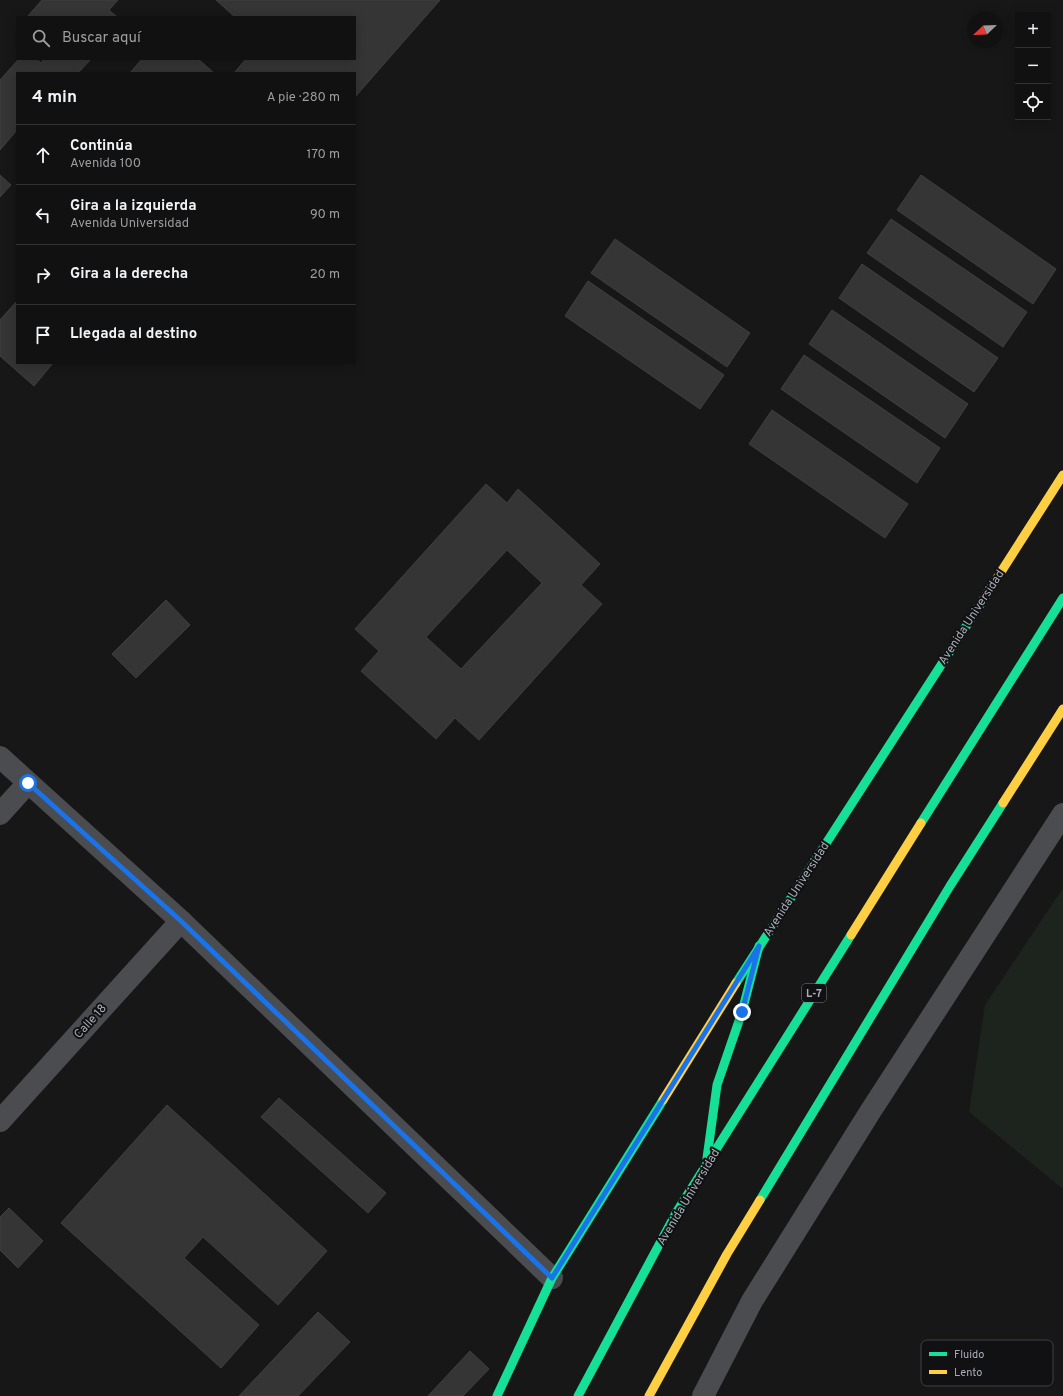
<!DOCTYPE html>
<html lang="es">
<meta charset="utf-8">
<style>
body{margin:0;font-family:Overpass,sans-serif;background:#1e1f1f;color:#f1f3f6}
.controls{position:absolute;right:12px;top:12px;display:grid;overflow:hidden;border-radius:0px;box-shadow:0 2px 10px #0003}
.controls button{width:36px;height:36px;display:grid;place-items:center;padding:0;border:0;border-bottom:1px solid #303131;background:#111;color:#f1f3f6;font:20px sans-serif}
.compass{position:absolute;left:967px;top:12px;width:36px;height:36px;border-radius:50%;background:#111;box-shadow:0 2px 10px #0003;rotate:247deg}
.stop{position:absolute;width:12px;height:12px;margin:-9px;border:3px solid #1a73e8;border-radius:50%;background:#fff}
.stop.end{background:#1a73e8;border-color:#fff;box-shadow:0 1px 4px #0008}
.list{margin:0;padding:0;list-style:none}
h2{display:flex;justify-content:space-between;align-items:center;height:52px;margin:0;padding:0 16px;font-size:17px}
h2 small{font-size:13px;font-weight:400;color:#9c9d9f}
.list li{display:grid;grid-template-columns:26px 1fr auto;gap:12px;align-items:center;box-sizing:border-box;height:60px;padding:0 16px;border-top:1px solid #303131}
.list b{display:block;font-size:15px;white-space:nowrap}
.list p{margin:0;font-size:13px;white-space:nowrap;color:#9c9d9f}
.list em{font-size:13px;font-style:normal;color:#9c9d9f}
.icon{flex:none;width:22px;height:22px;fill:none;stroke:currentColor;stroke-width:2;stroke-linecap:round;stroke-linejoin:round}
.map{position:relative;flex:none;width:1063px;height:1396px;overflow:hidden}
.search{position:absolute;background:#111;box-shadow:0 2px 10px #0003;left:16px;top:16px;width:340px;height:44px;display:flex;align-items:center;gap:10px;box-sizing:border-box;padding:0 14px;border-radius:0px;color:#9c9d9f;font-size:15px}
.panel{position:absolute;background:#111;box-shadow:0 2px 10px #0003;left:16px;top:72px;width:340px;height:292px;border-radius:0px}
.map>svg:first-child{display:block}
.green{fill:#1d241e}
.building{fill:#353536;stroke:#3f4043;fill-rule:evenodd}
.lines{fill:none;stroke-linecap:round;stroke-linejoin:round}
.street{stroke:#4b4c50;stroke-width:22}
.fast{stroke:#16e098;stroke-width:9}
.slow{stroke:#ffcf43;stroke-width:9}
.route{stroke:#1a73e8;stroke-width:5}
.labels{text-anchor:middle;stroke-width:4;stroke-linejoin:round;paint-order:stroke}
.shield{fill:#111113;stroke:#7b7e86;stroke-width:1}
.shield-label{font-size:11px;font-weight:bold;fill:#a8adb8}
.street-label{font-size:12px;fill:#a8adb8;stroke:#111113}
.key{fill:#111113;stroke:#3e4045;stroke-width:1}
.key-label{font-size:11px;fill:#a8adb8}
</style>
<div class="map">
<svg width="1063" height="1396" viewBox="0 0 1063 1396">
<rect width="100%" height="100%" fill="#171717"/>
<path class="green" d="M 1063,888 L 1063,1189 L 969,1112 L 985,1005 Z"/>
<g class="building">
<path d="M 42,0 L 118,0 L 109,10 L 117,17 L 27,17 Z"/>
<path d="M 216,0 L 440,0 L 355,97 L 355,73 L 234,73 L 246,59 L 355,59 L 355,17 L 235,17 Z"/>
<path d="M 19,59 L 36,59 L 41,63 L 44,59 L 91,59 L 78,73 L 17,73 L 17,130 L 0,150 L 0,80 Z"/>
<path d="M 142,59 L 198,59 L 214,73 L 130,73 Z"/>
<path d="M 0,175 L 11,185 L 0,197 Z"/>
<path d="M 921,175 L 1056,269 L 1033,304 L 897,210 Z"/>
<path d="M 891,219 L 1027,312 L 1003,347 L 867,253 Z"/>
<path d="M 615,239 L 750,333 L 727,367 L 591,273 Z"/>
<path d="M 862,264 L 998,358 L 974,392 L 839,298 Z"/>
<path d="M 588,281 L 724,375 L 700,409 L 565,316 Z"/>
<path d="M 17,301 L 17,363 L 53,363 L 34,386 L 0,356 L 0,320 Z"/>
<path d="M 832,310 L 968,404 L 945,438 L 809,344 Z"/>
<path d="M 804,355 L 940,448 L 917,483 L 781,389 Z"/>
<path d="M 772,410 L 908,504 L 885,538 L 749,444 Z"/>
<path d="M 486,484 L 507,503 L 518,489 L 600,564 L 581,585 L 602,604 L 479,740 L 455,718 L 436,739 L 361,671 L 379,651 L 355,629 ZM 507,550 L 542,583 L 461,669 L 426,637 Z"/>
<path d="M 166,600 L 190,625 L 136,678 L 112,654 Z"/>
<path d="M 279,1098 L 386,1193 L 368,1213 L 261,1117 Z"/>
<path d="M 167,1105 L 327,1251 L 278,1305 L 203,1237 L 184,1258 L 259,1325 L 221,1368 L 61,1223 Z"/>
<path d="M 9,1208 L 43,1241 L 18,1268 L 0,1250 L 0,1217 Z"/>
<path d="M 318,1312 L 350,1342 L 298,1396 L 239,1396 Z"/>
<path d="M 470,1351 L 489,1369 L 463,1396 L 428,1396 Z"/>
</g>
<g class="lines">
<g class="street">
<path d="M 0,757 L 181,921 L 552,1278"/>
<path d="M 0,814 L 28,783"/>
<path d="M 0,1121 L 181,921"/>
<path d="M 703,1396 L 752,1301 L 870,1112 L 1063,814"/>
</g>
<g class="fast">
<path d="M 921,823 L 1063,598"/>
<path d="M 736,983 L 983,600"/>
<path d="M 707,1158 L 717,1085 L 742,1012 L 759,946"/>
<path d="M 760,1200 L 950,886 L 1003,803"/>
<path d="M 497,1396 L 552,1278 L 663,1100"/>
<path d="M 578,1396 L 676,1213 L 851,935"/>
</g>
<g class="slow">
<path d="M 983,600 L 1063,475"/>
<path d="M 1003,803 L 1063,709"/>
<path d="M 851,935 L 921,823"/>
<path d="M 663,1100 L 736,983"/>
<path d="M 649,1396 L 727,1254 L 760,1200"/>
</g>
</g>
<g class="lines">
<path class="route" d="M 28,783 L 181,921 L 552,1278 L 759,946 L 742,1012"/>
</g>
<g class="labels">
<rect class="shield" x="802" y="984" width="24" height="18" rx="3"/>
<g class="shield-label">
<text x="814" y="997">L-7</text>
</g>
<g class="street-label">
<text transform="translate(971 617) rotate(-57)" y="4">Avenida Universidad</text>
<text transform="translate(796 889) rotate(-57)" y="4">Avenida Universidad</text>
<text transform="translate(90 1021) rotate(-48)" y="4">Calle 18</text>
<text transform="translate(688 1197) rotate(-59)" y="4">Avenida Universidad</text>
</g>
</g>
<rect x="921" y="1340" width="132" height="46" rx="6" class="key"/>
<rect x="929" y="1352" width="18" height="4" fill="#16e098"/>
<rect x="929" y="1370" width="18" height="4" fill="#ffcf43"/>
<g class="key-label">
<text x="954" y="1358">Fluido</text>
<text x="954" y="1376">Lento</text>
</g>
</svg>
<div class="controls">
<button>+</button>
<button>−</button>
<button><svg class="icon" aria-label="locate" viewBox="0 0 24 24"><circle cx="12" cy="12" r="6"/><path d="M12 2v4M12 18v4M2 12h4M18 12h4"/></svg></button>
</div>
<svg class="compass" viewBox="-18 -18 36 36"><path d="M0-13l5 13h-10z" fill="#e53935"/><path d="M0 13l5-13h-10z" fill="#9c9d9f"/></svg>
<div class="stop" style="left:28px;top:783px"></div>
<div class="stop end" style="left:742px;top:1012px"></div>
<div class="search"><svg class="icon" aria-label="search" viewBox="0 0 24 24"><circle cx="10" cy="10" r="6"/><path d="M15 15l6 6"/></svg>Buscar aquí</div>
<section class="panel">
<h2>4 min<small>A pie · 280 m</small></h2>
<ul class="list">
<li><svg class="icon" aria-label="ahead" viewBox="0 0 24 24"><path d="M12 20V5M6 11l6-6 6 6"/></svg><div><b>Continúa</b><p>Avenida 100</p></div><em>170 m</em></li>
<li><svg class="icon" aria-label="left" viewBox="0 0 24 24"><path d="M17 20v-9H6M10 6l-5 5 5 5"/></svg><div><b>Gira a la izquierda</b><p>Avenida Universidad</p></div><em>90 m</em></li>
<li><svg class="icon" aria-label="right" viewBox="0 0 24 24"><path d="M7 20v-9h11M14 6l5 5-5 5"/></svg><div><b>Gira a la derecha</b></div><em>20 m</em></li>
<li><svg class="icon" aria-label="arrive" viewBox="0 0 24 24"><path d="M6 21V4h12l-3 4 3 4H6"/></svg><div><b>Llegada al destino</b></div></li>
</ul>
</section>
</div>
